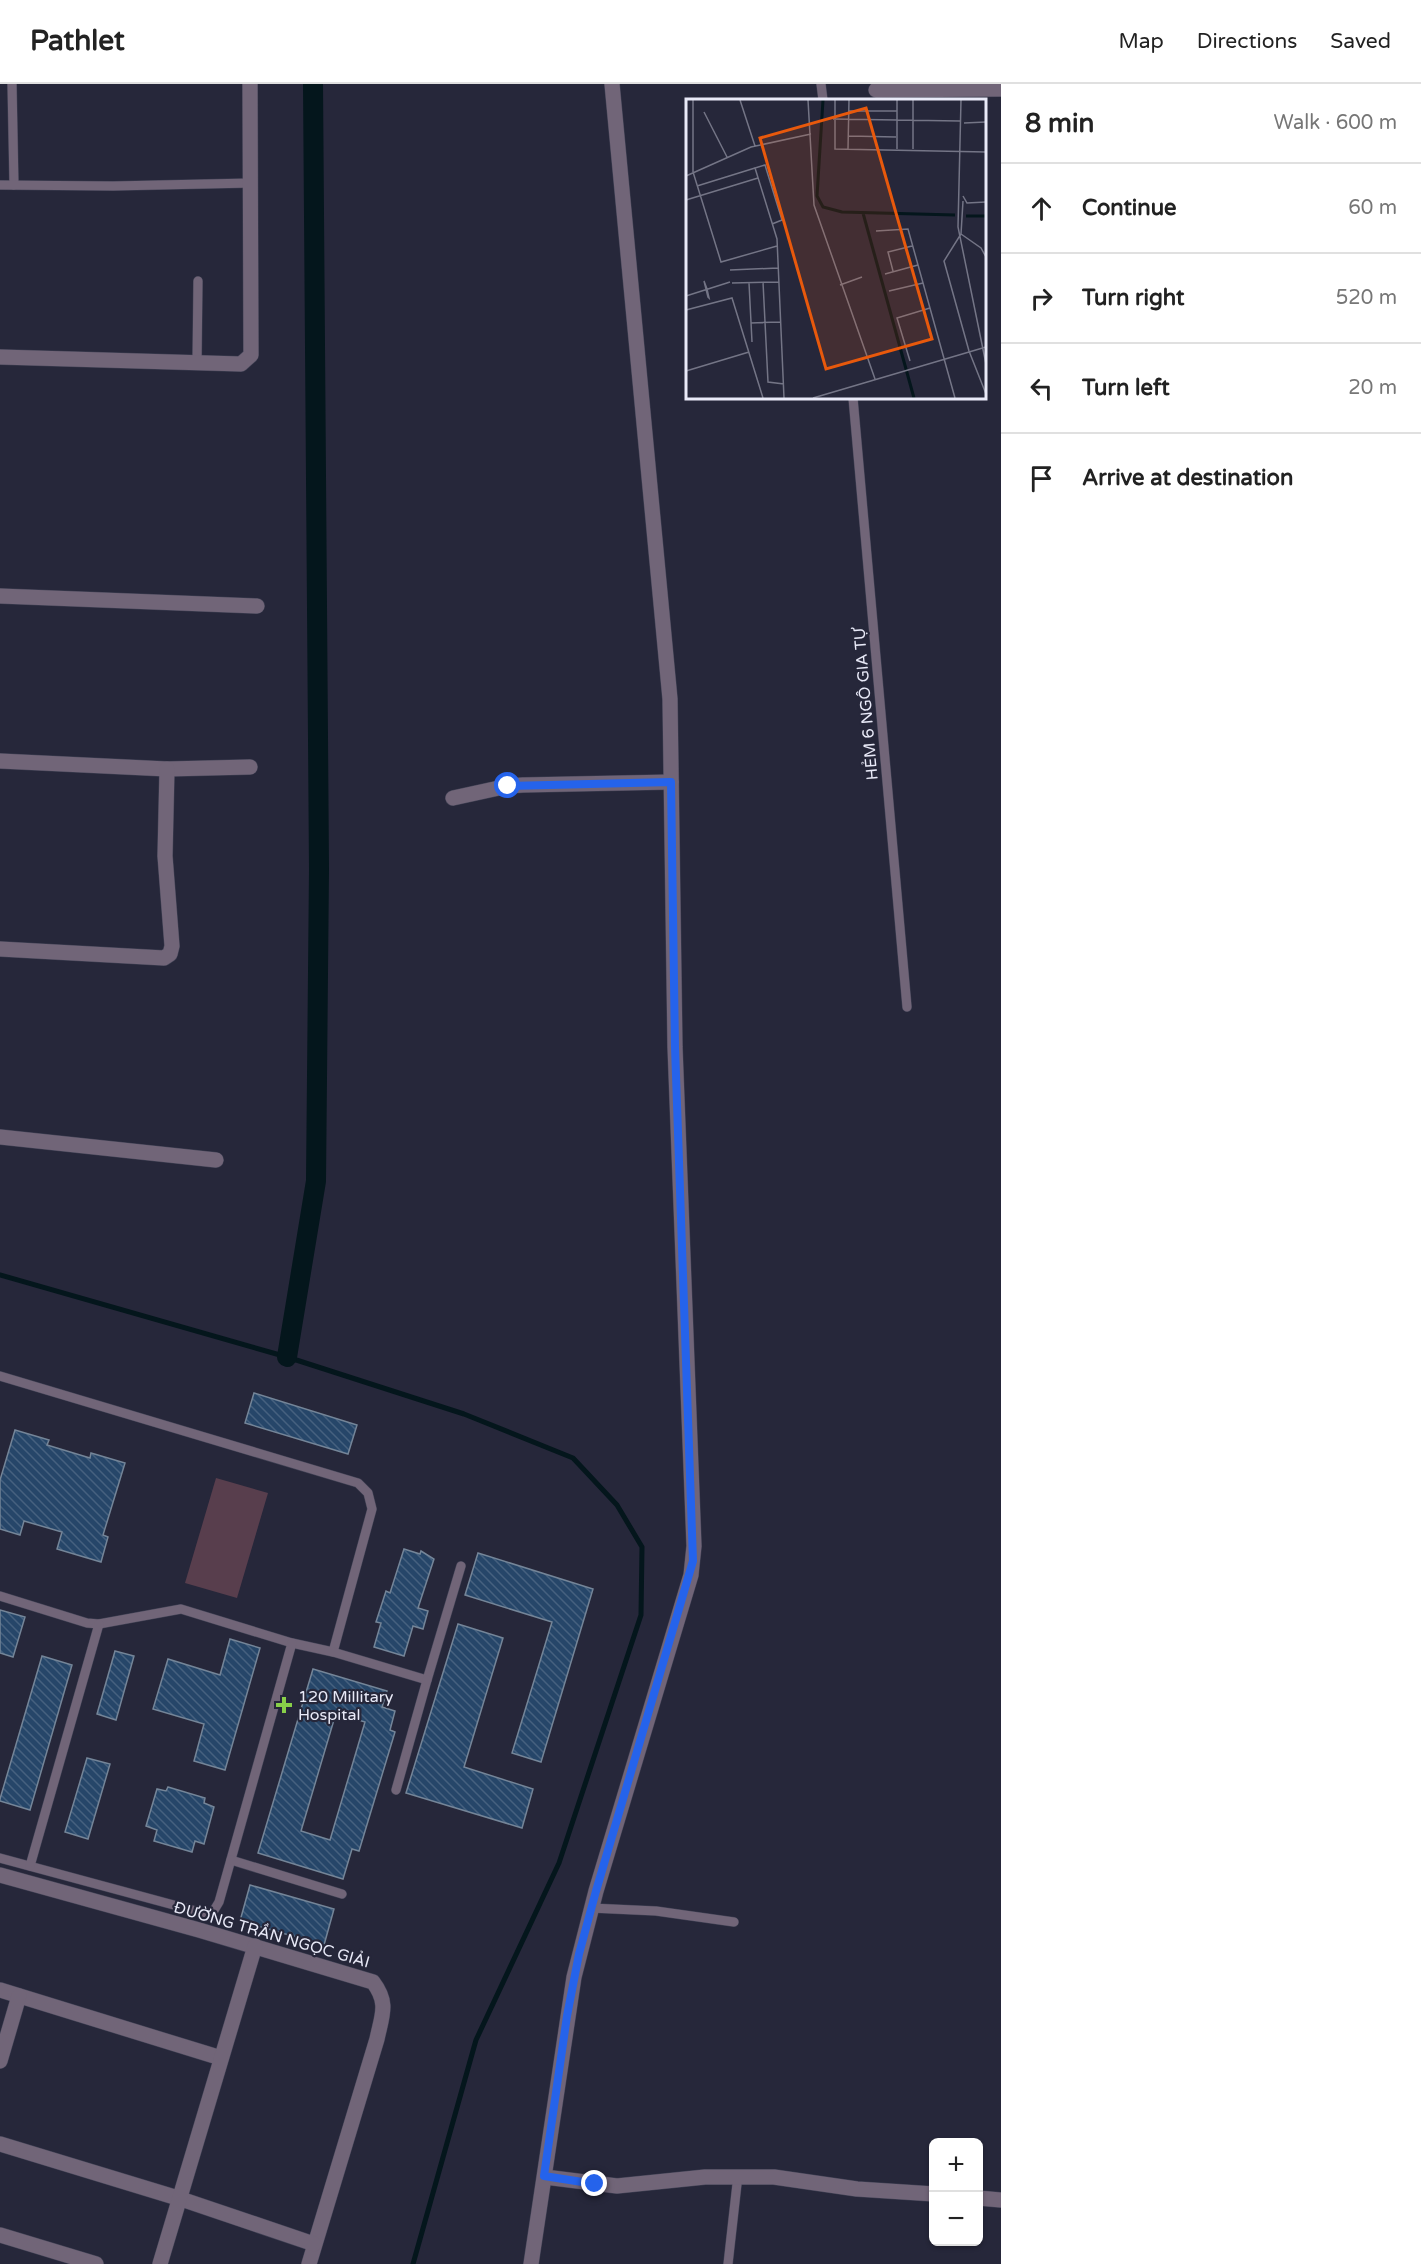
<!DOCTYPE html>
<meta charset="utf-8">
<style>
body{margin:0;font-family:"Varela Round",sans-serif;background:#f6f6f6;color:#222}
.controls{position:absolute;right:18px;bottom:18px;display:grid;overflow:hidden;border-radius:9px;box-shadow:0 2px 4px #0004}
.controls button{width:54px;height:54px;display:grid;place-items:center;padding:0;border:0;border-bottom:2px solid #e0e0e0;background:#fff;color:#222;font:30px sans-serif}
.stop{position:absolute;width:18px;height:18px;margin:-14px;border:4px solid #2563eb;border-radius:50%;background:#fff}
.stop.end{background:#2563eb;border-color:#fff;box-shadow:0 2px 6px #0008}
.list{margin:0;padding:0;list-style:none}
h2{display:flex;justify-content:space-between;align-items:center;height:78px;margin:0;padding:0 24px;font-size:26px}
h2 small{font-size:20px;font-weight:400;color:#767676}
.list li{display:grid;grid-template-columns:39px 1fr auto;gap:18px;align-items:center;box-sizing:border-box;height:90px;padding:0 24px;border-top:2px solid #e0e0e0}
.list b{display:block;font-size:22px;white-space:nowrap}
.list em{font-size:20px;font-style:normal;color:#767676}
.icon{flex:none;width:33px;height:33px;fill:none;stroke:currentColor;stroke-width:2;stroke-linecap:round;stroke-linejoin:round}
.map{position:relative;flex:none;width:1001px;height:2180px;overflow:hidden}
header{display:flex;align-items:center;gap:36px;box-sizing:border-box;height:84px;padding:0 30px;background:#fff;border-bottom:2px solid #e0e0e0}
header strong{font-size:28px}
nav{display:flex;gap:33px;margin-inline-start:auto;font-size:21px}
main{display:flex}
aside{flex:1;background:#fff}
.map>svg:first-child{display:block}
.park{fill:#583e4d}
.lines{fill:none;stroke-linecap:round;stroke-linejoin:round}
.stream{stroke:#04161c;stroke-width:5}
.canal{stroke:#04161c;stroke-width:20}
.building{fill:url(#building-back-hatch);stroke:#748598;stroke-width:1.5;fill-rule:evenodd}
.lane-casing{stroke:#414255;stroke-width:10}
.street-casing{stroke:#414255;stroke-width:16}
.lane{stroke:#716578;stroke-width:9}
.street{stroke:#716578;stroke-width:15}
.route{stroke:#2563eb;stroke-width:8}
.poi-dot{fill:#88cf49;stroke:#26273a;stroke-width:2}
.labels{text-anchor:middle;stroke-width:4.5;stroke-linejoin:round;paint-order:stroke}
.street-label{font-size:16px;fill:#e9eaf8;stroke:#26273a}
.poi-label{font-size:16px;fill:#e9eaf8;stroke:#26273a;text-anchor:start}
.inset-river{fill:none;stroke:#04161c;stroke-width:3}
.inset-road{fill:none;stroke:#747586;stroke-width:1.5}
.view{fill:#e8590c;fill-opacity:0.15;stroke:#e8590c;stroke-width:3}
.inset-edge{fill:none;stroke:#e9eaf8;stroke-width:3}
</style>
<header>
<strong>Pathlet</strong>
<nav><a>Map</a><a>Directions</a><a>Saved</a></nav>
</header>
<main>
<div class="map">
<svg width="1001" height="2180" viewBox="0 0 1001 2180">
<defs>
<pattern id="building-back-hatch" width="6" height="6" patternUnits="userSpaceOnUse" patternTransform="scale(1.5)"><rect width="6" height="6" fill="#264669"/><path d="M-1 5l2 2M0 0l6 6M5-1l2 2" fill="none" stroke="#46617f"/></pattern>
</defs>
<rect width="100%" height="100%" fill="#26273a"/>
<path class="park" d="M 216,1394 L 268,1409 L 237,1514 L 185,1499 Z"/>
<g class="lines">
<path class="stream" d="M 0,1191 L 287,1273 L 464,1330 L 573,1374 L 617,1421 L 642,1463 L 641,1531 L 559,1779 L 476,1956 L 413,2180"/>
<path class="canal" d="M 287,1273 L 316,1097 L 319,785 L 313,0"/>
</g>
<g class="building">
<path d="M 254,1309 L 357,1341 L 348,1370 L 245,1339 Z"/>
<path d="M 15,1346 L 49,1356 L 47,1361 L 90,1374 L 91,1369 L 125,1379 L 103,1451 L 108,1453 L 101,1478 L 57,1465 L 62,1448 L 24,1437 L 20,1451 L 0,1445 L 0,1396 Z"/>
<path d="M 404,1465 L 420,1470 L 421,1467 L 434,1475 L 418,1524 L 428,1527 L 423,1545 L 413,1542 L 404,1572 L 374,1563 L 381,1539 L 376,1538 L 386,1507 L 390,1509 Z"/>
<path d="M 478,1469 L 593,1505 L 541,1678 L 512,1669 L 552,1538 L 465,1511 Z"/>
<path d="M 0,1526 L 25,1533 L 13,1573 L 0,1569 Z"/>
<path d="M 458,1540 L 503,1554 L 464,1683 L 533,1705 L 522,1744 L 406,1709 Z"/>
<path d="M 230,1555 L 260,1564 L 225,1686 L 194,1677 L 204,1640 L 153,1625 L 168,1575 L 220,1591 Z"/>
<path d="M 115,1567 L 134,1572 L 116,1636 L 97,1630 Z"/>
<path d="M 42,1572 L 72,1581 L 30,1726 L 0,1717 L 0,1715 Z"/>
<path d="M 313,1585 L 387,1607 L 382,1623 L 395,1627 L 390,1646 L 395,1648 L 359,1767 L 352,1765 L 343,1795 L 258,1769 ZM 336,1629 L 365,1638 L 330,1756 L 301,1747 Z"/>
<path d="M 87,1674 L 110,1680 L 88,1755 L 65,1748 Z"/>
<path d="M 168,1703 L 205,1714 L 204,1719 L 214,1723 L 204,1760 L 195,1757 L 192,1768 L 154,1757 L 157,1746 L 146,1742 L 157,1705 L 166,1707 Z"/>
<path d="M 250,1801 L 334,1825 L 324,1861 L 240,1837 Z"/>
</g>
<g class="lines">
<defs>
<g id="lane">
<path d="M 12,0 L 14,101"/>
<path d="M 821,0 L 823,16"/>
<path d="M 0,101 L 113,102 L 251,99"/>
<path d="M 197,278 L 198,197"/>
<path d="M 853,314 L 907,923"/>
<path d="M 0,1292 L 358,1399 L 368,1409 L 372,1425 L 333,1568"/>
<path d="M 0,1512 L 87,1539 L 99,1540 L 181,1525 L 292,1559 L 333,1568 L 427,1596 L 461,1482"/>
<path d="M 396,1706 L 427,1596"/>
<path d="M 0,1774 L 207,1830 L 213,1828 L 219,1818 L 292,1559"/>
<path d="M 231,1776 L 342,1810"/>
<path d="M 30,1782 L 99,1540"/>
<path d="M 591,1824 L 656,1827 L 734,1838"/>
<path d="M 728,2180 L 738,2091"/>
</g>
<g id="street">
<path d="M 876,6 L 1001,5"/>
<path d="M 0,273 L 241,280 L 251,271 L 250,0"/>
<path d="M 0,512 L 257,522"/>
<path d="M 0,677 L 167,685 L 250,683"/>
<path d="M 453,714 L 508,702 L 523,701 L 671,698"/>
<path d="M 0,865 L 164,874 L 170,870 L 172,862 L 165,772 L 167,685"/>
<path d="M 0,1053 L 216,1076"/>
<path d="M 0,1791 L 199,1846 L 373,1898 C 389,1919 382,1931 377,1955 L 309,2180"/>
<path d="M 0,1906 L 221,1974"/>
<path d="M 0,1977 L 19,1912"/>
<path d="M 0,2060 L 181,2115 L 314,2160"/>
<path d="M 545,2093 L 617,2102 L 705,2093 L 774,2093 L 857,2105 L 934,2110"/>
<path d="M 978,2114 L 1001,2116"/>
<path d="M 0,2151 L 96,2180"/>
<path d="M 160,2180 L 255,1862"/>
<path d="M 531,2180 L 574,1893 L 596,1807 L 691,1491 L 694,1462 L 675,963 L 670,615 L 612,0"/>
</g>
</defs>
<use href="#lane" class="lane-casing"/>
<use href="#street" class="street-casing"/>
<use href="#lane" class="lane"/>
<use href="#street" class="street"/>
</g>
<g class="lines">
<path class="route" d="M 508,702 L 671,698 L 675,963 L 693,1477 L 596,1807 L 579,1870 L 567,1932 L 544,2092 L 595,2100"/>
</g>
<path class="poi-dot" d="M281 1612h6v6h6v6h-6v6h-6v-6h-6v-6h6z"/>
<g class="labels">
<g class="street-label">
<text transform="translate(865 620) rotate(-95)" y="6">HẺM 6 NGÔ GIA TỰ</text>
<text transform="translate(272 1850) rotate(16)" y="6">ĐƯỜNG TRẦN NGỌC GIẢI</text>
</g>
<g class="poi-label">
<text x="298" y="1618">120 Millitary<tspan x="298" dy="18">Hospital</tspan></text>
</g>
</g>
<g transform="translate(686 15)">
<rect width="300" height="300" fill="#26273a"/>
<path class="inset-river" d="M 137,1 L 131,97 L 137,108 L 156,113 L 269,116M 177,114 L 228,299M 280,117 L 300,117"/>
<path class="inset-road" d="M 7,1 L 7,73 L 35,163 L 91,147M 54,1 L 69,47M 122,1 L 128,106 L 189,280M 149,1 L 149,50 L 300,53M 275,1 L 272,128 L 300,265M 163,12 L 211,12M 18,13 L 41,58M 147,20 L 274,22M 278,24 L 300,23M 163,37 L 210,38M 162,50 L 163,1M 211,50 L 211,1M 227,50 L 227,1M 0,77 L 65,48 L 125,35M 11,87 L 69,69M 277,97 L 281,104 L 300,103M 0,101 L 72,79M 277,102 L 275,135 L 258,162 L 283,252M 86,125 L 96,121 L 79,66 L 69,69 L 91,140 L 98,299M 190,132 L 222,130 L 269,299M 275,135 L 295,149 L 300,158M 44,171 L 92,169M 207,172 L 202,153 L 226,147M 199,175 L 232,166M 18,182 L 21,190 L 23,199 L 22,198 ZM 77,183 L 82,283 L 98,285M 46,184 L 93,183M 63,184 L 66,243M 154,186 L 176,178M 203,192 L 237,184M 0,197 L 44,183M 0,211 L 46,199 L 77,299M 65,224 L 94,223M 283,252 L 300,295M 224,262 L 211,219 L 244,209M 0,272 L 63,253M 127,299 L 300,248"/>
<path class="view" d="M 180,9 L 246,240 L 140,270 L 74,39 Z"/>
<rect width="300" height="300" class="inset-edge"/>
</g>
</svg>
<div class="controls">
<button>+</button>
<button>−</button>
</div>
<div class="stop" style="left:508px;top:702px"></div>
<div class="stop end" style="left:595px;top:2100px"></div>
</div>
<aside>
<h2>8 min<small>Walk · 600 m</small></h2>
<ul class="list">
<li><svg class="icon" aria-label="ahead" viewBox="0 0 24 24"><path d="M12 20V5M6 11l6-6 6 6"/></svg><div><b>Continue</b></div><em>60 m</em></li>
<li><svg class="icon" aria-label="right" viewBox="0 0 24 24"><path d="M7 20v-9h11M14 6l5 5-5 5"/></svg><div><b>Turn right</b></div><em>520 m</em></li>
<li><svg class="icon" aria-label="left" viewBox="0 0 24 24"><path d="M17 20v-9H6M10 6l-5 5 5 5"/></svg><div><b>Turn left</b></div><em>20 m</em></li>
<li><svg class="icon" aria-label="arrive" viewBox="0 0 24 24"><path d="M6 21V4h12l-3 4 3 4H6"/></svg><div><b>Arrive at destination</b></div></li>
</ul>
</aside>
</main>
